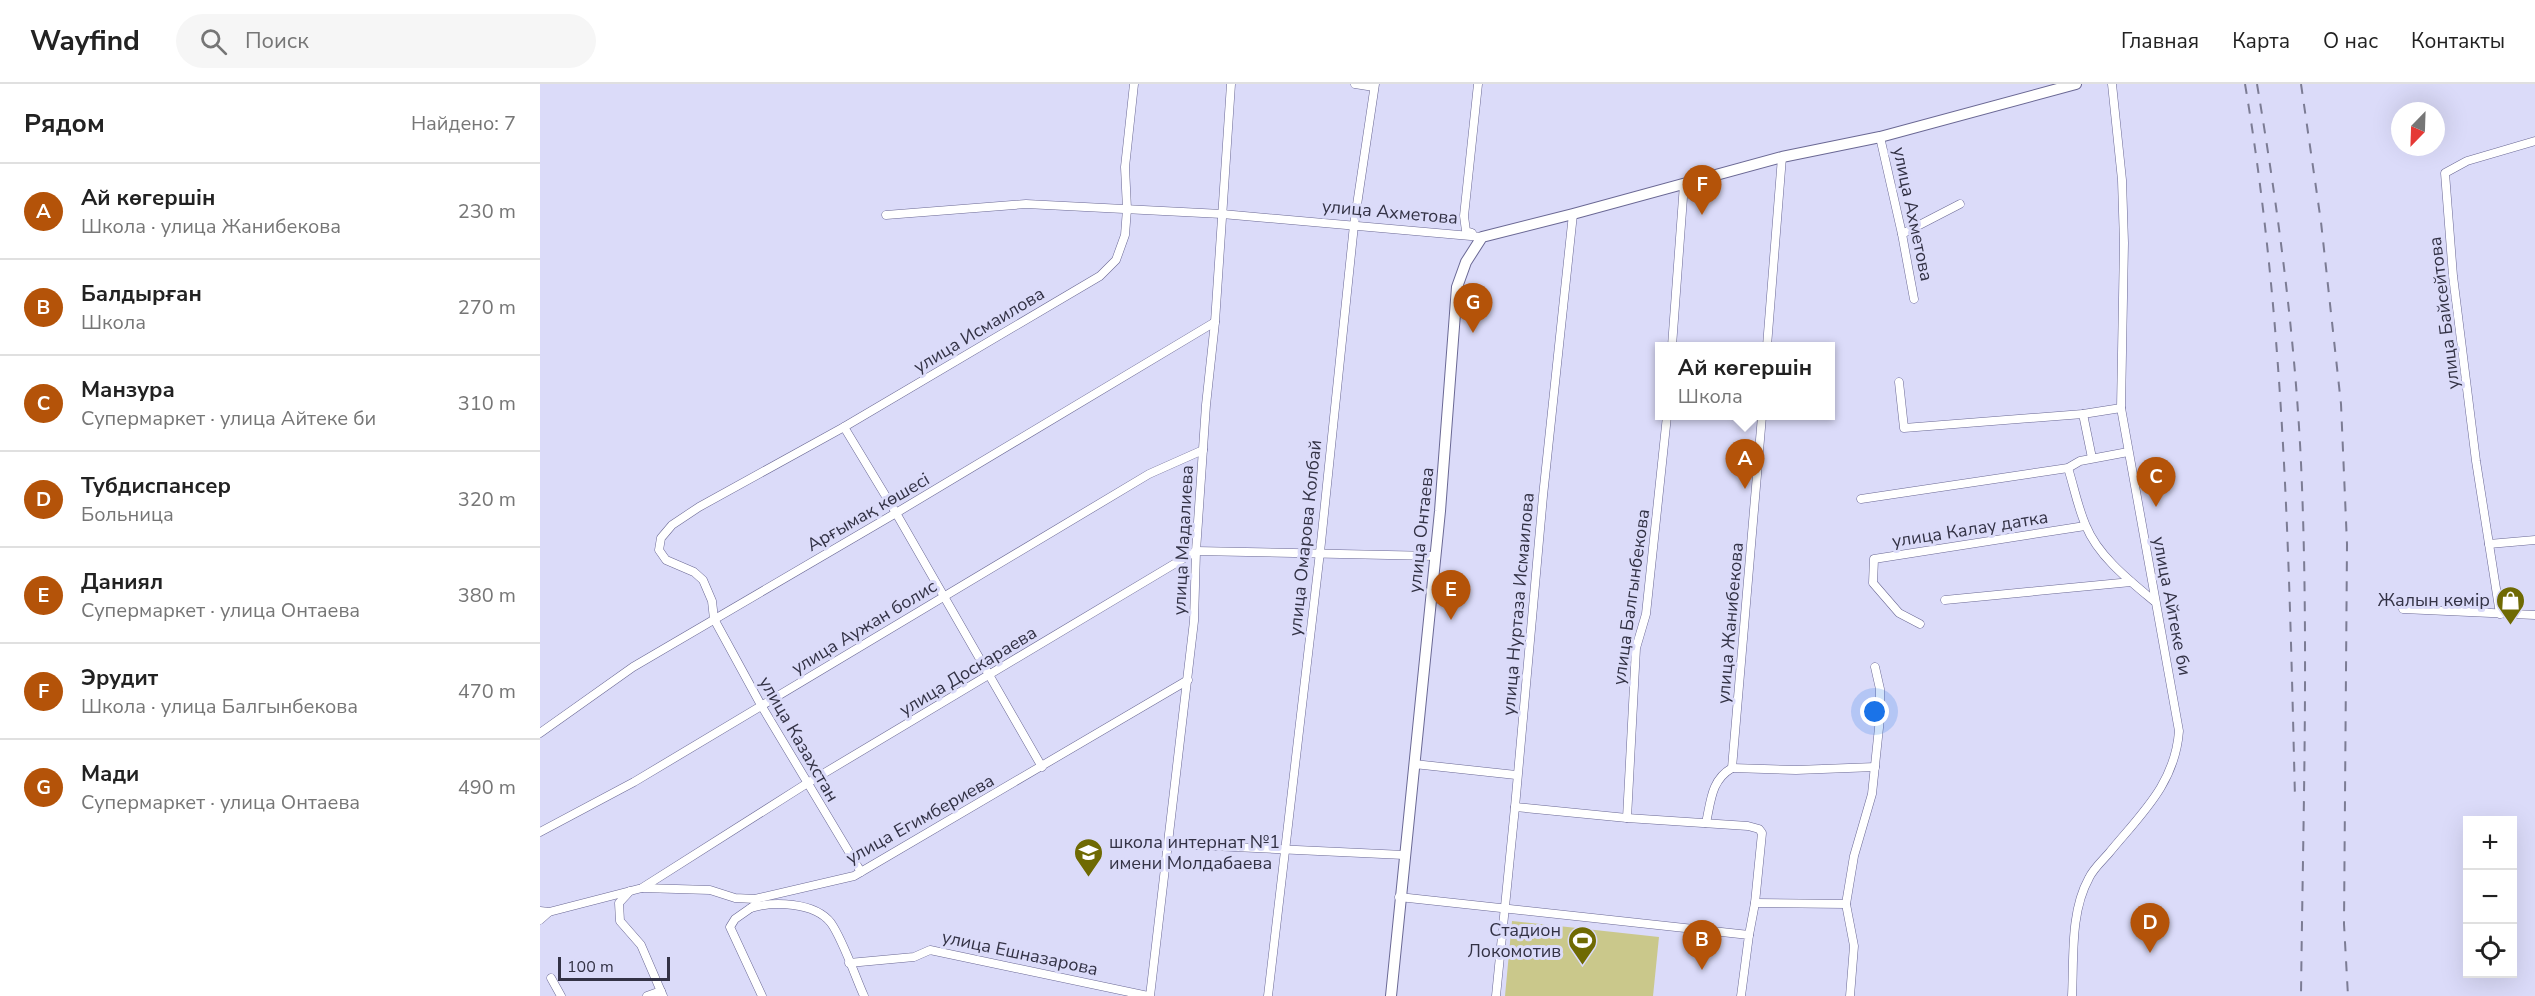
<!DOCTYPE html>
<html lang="ru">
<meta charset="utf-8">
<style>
body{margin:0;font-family:"Nunito Sans",sans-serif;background:#f6f6f6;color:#222}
.controls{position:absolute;right:18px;bottom:18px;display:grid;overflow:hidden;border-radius:0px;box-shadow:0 6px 24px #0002}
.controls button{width:54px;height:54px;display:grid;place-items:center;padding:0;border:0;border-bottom:2px solid #e0e0e0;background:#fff;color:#222;font:30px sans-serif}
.compass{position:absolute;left:1851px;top:18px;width:54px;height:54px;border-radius:50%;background:#fff;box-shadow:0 6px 24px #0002;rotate:203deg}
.scale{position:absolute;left:18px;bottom:15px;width:112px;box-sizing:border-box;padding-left:6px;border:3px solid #333245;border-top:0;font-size:16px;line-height:21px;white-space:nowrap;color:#333245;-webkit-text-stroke:4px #dbdbf9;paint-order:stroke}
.you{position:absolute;left:1335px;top:628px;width:21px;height:21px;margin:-15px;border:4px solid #fff;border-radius:50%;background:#1a73e8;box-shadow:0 0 0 9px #1a73e833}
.badge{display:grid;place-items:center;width:39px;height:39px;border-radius:50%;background:#b45309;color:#fff;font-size:20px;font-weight:700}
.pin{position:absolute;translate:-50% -50px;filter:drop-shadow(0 2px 3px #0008)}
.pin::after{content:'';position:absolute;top:32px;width:21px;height:18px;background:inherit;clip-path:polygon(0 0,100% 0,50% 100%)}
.popup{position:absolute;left:1115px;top:258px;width:180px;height:78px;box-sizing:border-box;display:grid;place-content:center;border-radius:0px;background:#fff;filter:drop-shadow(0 2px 4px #0005);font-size:20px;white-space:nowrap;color:#767676}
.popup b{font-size:22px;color:#222}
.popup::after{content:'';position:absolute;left:50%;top:100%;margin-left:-12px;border:12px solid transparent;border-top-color:#fff}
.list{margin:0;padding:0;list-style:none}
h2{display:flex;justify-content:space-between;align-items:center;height:78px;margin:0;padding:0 24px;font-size:26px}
h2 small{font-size:20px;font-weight:400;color:#767676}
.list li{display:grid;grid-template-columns:39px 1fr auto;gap:18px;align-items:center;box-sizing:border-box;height:96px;padding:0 24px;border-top:2px solid #e0e0e0}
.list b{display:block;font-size:22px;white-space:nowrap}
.list p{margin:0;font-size:20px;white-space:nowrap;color:#767676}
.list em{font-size:20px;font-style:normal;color:#767676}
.icon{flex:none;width:33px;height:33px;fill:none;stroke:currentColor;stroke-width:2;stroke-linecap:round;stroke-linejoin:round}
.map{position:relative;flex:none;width:1995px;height:912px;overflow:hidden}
header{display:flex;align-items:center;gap:36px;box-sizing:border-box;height:84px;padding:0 30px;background:#fff;border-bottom:2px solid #e0e0e0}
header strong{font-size:28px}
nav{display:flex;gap:33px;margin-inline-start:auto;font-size:21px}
.search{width:420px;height:54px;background:#f6f6f6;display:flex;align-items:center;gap:15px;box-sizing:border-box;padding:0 21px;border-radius:33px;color:#767676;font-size:22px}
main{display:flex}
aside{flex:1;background:#fff}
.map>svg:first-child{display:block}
.green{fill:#cac88b}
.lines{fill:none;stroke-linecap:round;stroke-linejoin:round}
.minor-casing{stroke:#6a6894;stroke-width:9}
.secondary-casing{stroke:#6a6894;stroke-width:12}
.minor{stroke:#fff;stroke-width:8}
.secondary{stroke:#fff;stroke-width:10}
.rail{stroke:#7c7c94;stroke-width:2;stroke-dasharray:10 10;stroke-linecap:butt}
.labels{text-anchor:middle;stroke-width:6;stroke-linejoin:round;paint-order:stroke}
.street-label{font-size:18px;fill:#333245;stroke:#dbdbf9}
.poi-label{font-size:18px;fill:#333245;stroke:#dbdbf9;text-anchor:end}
</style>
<header>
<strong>Wayfind</strong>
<div class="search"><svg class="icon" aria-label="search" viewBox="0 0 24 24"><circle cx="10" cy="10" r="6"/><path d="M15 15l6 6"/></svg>Поиск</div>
<nav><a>Главная</a><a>Карта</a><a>О нас</a><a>Контакты</a></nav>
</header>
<main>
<aside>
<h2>Рядом<small>Найдено: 7</small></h2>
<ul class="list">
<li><span class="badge">A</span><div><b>Ай көгершін</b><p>Школа · улица Жанибекова</p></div><em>230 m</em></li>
<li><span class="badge">B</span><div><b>Балдырған</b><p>Школа</p></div><em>270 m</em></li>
<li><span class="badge">C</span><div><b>Манзура</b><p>Супермаркет · улица Айтеке би</p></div><em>310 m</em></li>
<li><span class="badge">D</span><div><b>Тубдиспансер</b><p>Больница</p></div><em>320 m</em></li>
<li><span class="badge">E</span><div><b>Даниял</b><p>Супермаркет · улица Онтаева</p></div><em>380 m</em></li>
<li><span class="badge">F</span><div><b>Эрудит</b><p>Школа · улица Балгынбекова</p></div><em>470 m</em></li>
<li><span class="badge">G</span><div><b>Мади</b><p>Супермаркет · улица Онтаева</p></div><em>490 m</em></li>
</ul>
</aside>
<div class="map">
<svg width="1995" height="912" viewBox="0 0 1995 912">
<rect width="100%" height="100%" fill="#dbdbf9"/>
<path class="green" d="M 972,837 L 1119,853 L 1113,912 L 965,912 Z"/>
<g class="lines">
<defs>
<g id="minor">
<path d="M 815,0 L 834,3"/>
<path d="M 1340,53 L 1362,150 L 1374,215"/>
<path d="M 346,131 L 486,120 L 682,130 L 942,153"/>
<path d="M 932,149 L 926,147 L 924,132 L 938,0"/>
<path d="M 1362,150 L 1420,120"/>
<path d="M 1132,262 L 1144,100"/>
<path d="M 1227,262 L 1242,73"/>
<path d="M 1359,298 L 1364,344 L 1543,330 L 1581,324"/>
<path d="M 1543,330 L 1552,374"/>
<path d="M 304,343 L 356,429 L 502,683"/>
<path d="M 1528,384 C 1534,403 1538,424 1546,442 C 1558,472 1590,497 1614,517"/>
<path d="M 1321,415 L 1528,384 L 1540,377 L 1588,368"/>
<path d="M 1949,460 L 1995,456"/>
<path d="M 1405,516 L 1591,498"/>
<path d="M 1863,525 L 1995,531"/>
<path d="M 1960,530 L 1936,377 L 1913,192 L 1905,89 L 1927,77 L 1995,57"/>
<path d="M 1380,540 L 1359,529 L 1333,499 L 1334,475 L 1545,442"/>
<path d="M 0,649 L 93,583 L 356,429 L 675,238"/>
<path d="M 874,680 L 976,691"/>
<path d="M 1192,684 L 1256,686 L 1335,683"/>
<path d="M 975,723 L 1087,734 L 1208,742 L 1219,745 L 1222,749 L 1215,819 L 1209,851"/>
<path d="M 1087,734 L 1096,564 L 1106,530 L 1127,332"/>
<path d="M 1166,739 C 1171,717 1171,696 1192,684 L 1222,332"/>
<path d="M 0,748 L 94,698 L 609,390 L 663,366"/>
<path d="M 629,760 L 864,771"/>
<path d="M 321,788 L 221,621 L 174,535 L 172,517 L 163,496 L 154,488 L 126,476 L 119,466 L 121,454 L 132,441 L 159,423 L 304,343 L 560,192 L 576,176 L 585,151 L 587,125 L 585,83 L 594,0"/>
<path d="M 103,804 L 170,806 L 195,814 L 215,815 L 314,792 L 648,596"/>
<path d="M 90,807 L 79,819 L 80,837 L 101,861 L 123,912"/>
<path d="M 859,813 L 1209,851 L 1201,912"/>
<path d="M 1215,819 L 1306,820"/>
<path d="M 215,821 L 195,835 L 190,843 L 222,912"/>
<path d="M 211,824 C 233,817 275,818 291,839 C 303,856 315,892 324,912"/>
<path d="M 0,827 L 9,828 L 102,804 L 266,700 L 656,467 L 895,472"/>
<path d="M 0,836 L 9,828"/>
<path d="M 309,879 L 374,873 L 390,866 L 608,912"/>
<path d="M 11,894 L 21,912"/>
<path d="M 107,912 L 121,907"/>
<path d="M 610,912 L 654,537 L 656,467 L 666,321 L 675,238 L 691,0"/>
<path d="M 728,912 L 780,468 L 814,141 L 835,0"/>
<path d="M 956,912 L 975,723 L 1003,412 L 1033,130"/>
<path d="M 1310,912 L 1314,862 L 1306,820 L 1314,772 L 1332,710 L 1340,634 L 1340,605 L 1335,583"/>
<path d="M 1532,912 C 1534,874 1530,828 1549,794 C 1553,785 1563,776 1569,769 C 1601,730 1635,700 1639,647 L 1581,324 L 1584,159 L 1582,96 L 1572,0"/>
</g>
<path id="secondary" d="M 851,912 L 900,427 L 917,203 L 926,178 L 942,153 L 1033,130 L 1242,73 L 1340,53 L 1536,0"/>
</defs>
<use href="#minor" class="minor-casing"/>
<use href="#secondary" class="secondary-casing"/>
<use href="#minor" class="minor"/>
<use href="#secondary" class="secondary"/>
<g class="rail">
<path d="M 1705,0 C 1745,236 1749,476 1755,714"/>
<path d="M 1717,0 C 1738,125 1755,252 1761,379 C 1769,556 1763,734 1761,912"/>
<path d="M 1761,0 L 1781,138 L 1801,320 L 1807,460 L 1804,840 L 1808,912"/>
</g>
</g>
<defs>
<symbol id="shop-pin" viewBox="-11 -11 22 30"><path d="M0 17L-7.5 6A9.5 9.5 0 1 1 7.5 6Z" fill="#6f6a03" stroke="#dbdbf9"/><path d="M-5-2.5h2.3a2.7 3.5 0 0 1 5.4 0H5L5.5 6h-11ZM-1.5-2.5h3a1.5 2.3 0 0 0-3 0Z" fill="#fff"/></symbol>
<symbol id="school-pin" viewBox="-11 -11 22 30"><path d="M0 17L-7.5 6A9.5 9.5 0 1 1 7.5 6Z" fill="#6f6a03" stroke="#dbdbf9"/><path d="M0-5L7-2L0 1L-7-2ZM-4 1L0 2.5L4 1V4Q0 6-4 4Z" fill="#fff"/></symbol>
<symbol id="stadium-pin" viewBox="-11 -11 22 30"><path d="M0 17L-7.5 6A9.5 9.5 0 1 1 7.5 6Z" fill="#6f6a03" stroke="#dbdbf9"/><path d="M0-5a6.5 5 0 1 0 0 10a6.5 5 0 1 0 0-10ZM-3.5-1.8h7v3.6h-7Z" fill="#fff"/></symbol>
</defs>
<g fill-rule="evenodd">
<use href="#shop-pin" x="1954" y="500" width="33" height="45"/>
<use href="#school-pin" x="532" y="752" width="33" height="45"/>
<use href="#stadium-pin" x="1026" y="840" width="33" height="45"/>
</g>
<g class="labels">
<g class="street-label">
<text transform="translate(850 128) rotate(5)" y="6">улица Ахметова</text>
<text transform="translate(1373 130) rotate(78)" y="6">улица Ахметова</text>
<text transform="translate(1904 229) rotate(-97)" y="6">улица Байсейтова</text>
<text transform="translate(439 246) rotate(-31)" y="6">улица Исмаилова</text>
<text transform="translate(328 428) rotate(-30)" y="6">Арғымақ көшесі</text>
<text transform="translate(1430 445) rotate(-9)" y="6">улица Калау датка</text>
<text transform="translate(881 446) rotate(-84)" y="6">улица Онтаева</text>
<text transform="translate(765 454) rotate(-84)" y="6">улица Омарова Колбай</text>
<text transform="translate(643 456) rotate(-87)" y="6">улица Мадалиева</text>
<text transform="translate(1091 513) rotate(-82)" y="6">улица Балгынбекова</text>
<text transform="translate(978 520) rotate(-85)" y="6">улица Нуртаза Исмаилова</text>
<text transform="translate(1632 522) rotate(79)" y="6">улица Айтеке би</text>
<text transform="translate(1190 539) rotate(-85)" y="6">улица Жанибекова</text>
<text transform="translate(324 543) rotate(-31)" y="6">улица Аужан болис</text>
<text transform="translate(428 587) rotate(-31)" y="6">улица Доскараева</text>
<text transform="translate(259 655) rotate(60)" y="6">улица Казахстан</text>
<text transform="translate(380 735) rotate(-29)" y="6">улица Егимбериева</text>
<text transform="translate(480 869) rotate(12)" y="6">улица Ешназарова</text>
</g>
<g class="poi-label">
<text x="1950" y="522">Жалын көмір</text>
<text x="569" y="764" text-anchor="start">школа интернат №1<tspan x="569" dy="21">имени Молдабаева</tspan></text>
<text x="1021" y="852">Стадион<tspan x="1021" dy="21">Локомотив</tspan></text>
</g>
</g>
</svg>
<div class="controls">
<button>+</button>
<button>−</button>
<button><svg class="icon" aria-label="locate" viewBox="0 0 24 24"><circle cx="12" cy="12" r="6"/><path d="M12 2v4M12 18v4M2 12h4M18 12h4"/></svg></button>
</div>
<svg class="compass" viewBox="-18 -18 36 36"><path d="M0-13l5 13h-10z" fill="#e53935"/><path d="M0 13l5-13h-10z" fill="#767676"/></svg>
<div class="scale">100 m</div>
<div class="you"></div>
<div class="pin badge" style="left:1205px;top:405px">A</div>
<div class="popup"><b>Ай көгершін</b>Школа</div>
<div class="pin badge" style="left:1162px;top:886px">B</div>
<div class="pin badge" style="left:1616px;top:423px">C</div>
<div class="pin badge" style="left:1610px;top:869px">D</div>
<div class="pin badge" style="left:911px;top:536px">E</div>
<div class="pin badge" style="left:1162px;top:131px">F</div>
<div class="pin badge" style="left:933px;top:249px">G</div>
</div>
</main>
